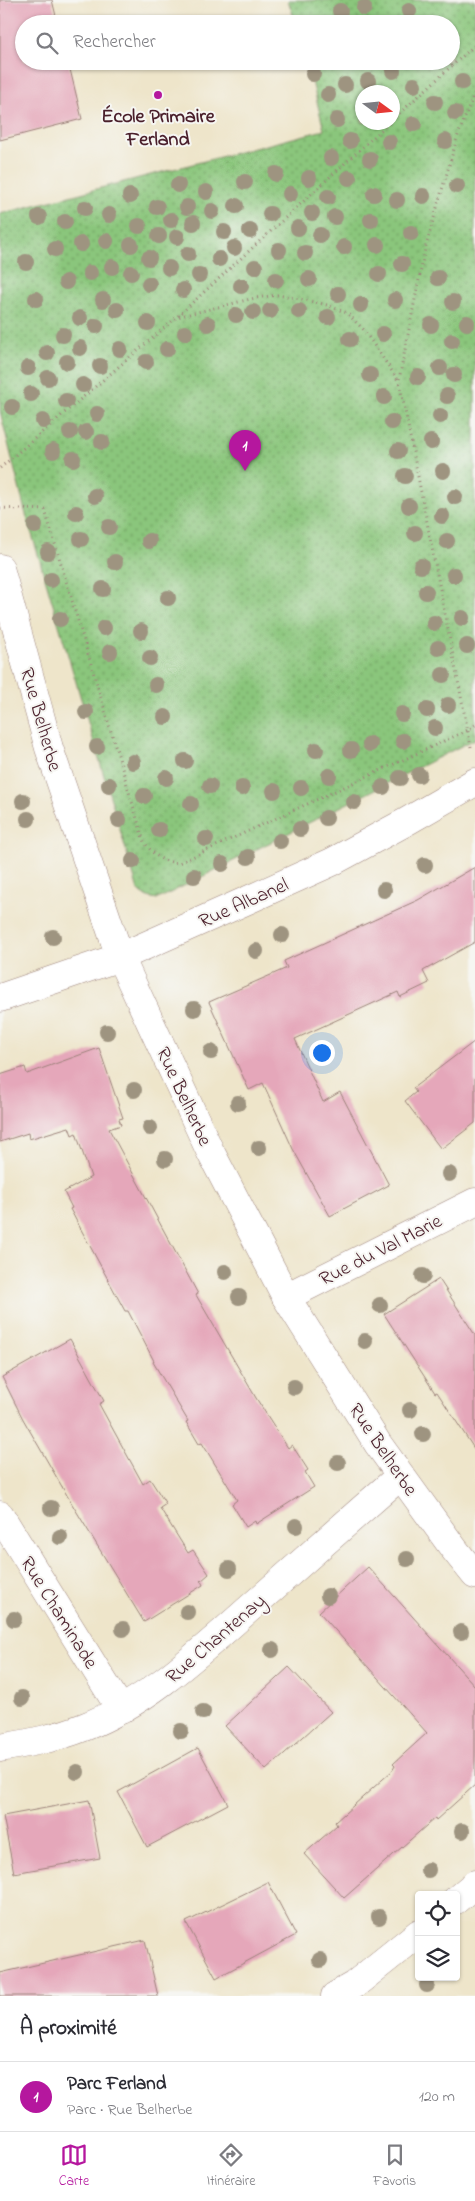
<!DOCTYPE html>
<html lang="fr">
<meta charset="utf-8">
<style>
body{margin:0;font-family:"Indie Flower",sans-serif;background:#f2f2f3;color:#2b2b33}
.controls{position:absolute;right:15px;bottom:15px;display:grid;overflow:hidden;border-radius:5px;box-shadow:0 1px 4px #0004}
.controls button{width:45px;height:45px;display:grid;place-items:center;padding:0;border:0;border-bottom:1px solid #e1e1e2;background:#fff;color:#2b2b33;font:25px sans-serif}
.compass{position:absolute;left:355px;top:85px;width:45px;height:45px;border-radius:50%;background:#fff;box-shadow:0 1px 4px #0004;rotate:105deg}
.you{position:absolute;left:321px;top:1052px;width:18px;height:18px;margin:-12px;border:4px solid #fff;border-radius:50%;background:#1a73e8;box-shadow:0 0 0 8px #1a73e833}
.badge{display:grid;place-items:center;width:32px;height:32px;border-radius:50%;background:#b5179e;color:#fff;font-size:16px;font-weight:700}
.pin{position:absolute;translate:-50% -41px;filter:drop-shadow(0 1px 2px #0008)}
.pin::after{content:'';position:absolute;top:26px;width:18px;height:15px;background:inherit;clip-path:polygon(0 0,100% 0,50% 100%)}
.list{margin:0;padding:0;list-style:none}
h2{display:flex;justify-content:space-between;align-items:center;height:65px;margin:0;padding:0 20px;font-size:21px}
h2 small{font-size:16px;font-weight:400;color:#7c7c81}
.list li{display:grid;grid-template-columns:32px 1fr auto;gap:15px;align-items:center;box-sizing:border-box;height:70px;padding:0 20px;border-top:1px solid #e1e1e2}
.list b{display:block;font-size:19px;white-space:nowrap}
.list p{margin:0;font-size:16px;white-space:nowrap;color:#7c7c81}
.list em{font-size:16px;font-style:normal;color:#7c7c81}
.icon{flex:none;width:28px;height:28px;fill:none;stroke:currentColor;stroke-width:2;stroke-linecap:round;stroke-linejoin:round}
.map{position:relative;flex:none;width:475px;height:1996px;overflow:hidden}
.search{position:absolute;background:#fff;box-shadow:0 1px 4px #0004;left:15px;right:15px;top:15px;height:55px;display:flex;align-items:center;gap:12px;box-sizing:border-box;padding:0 18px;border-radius:28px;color:#7c7c81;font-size:19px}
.sheet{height:135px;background:#fff}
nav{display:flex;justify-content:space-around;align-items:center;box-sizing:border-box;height:70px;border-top:1px solid #e1e1e2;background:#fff;font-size:14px;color:#7c7c81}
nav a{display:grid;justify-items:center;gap:2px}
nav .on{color:#b5179e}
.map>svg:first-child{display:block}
.park{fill:url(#park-dots);stroke:#6a7253;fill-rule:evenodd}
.building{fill:#e5a7ba}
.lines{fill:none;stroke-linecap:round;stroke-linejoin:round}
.street-casing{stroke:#9c827a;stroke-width:29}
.path{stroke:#9c827a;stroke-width:3;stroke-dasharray:1 4;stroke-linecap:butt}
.street{stroke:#fff;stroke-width:28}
.tree{fill:#9e9480}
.poi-dot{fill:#b5179e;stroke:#f6f6f2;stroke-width:2}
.labels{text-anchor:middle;stroke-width:4;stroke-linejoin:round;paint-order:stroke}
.poi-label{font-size:20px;font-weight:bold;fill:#4a1f2b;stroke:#f6f6f2}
.street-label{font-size:20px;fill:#4a1f2b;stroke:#f6f6f2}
</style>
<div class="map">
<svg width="475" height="1996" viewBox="0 0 475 1996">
<defs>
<pattern id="park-dots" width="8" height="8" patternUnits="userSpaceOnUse" patternTransform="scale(1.25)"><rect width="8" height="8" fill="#8ac67b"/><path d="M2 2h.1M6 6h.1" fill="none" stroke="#73a065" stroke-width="1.8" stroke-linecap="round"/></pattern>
</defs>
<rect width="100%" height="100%" fill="#f6f6f2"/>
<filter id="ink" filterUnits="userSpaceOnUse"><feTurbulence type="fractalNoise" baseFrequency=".02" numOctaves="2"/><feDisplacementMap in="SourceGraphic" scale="10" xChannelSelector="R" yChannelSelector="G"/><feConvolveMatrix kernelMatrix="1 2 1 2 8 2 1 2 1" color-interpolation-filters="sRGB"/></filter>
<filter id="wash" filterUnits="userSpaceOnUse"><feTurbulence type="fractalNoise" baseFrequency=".0096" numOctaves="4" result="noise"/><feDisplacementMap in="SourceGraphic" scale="20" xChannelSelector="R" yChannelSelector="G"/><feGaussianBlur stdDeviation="1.12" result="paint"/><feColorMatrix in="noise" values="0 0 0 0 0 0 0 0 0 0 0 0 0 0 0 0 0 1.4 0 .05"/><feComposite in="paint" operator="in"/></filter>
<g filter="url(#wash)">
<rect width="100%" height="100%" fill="#eee5ca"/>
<path class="park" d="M 288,0 L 475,0 L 475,739 L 158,899 C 150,898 144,897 138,890 L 25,511 L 0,411 L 0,214 L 324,130 L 307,61 L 451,61 L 451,24 L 296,24 ZM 362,92 L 392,92 L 392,122 L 362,122 Z"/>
<g id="blocks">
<g class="building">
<path d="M 0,0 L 52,0 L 58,24 L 24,24 L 24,61 L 68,61 L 82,119 L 0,140 Z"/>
<path d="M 475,867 L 475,942 L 423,971 L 429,983 L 400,997 L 398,992 L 295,1039 L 323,1102 L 340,1092 L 389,1185 L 330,1216 L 293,1149 L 263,1083 L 249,1090 L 209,1002 L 287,968 L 284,961 L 418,900 Z"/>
<path d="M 475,1041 L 475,1123 L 441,1149 L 405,1101 L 416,1092 L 413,1088 Z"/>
<path d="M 99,1048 L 123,1118 L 119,1119 L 121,1125 L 109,1129 L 198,1294 L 196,1295 L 256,1398 L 288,1448 L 292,1445 L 308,1470 L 305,1472 L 314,1487 L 256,1524 L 255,1521 L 246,1527 L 232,1504 L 237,1500 L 202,1443 L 199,1444 L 186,1422 L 188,1421 L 153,1362 L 154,1361 L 128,1311 L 125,1311 L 70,1209 L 72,1208 L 64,1192 L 91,1177 L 76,1133 L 72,1135 L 69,1127 L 29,1139 L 28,1133 L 0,1142 L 0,1075 L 25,1067 L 27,1074 Z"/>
<path d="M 439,1279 L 475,1335 L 475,1450 L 437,1392 L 435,1393 L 384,1314 Z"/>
<path d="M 70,1339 L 104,1401 L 99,1404 L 143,1484 L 150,1479 L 166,1504 L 160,1508 L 188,1553 L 193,1550 L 209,1574 L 201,1581 L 203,1585 L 144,1622 L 72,1504 L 23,1419 L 2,1377 Z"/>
<path d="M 368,1567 L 475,1686 L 475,1785 L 436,1820 L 435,1818 L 344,1898 L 304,1854 L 337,1825 L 335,1822 L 392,1771 L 395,1766 L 393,1764 L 427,1733 L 319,1612 Z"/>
<path d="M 289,1667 L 331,1712 L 266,1770 L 225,1726 Z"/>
<path d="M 198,1748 L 228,1804 L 147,1847 L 118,1792 Z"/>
<path d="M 89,1800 L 100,1858 L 14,1873 L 3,1816 Z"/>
<path d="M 268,1882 L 296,1935 L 216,1978 L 186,1922 Z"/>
<path d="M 145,1940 L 158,1996 L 0,1996 L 0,1973 Z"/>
</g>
</g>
</g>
<g filter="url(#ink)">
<use href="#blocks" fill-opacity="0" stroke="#9c827a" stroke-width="1"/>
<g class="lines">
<defs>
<g id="street">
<path d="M 0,568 L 49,748 L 120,957 L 210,1151 L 286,1297 L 378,1444 L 454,1549 L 475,1575"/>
<path d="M 0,998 L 120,957 L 250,899 L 332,862 L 404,823 L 475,782"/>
<path d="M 286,1297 L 475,1202"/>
<path d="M 0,1515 L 121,1710"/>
<path d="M 0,1748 C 29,1743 57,1738 84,1727 C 148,1702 199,1653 250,1608 C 300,1564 350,1520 400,1476"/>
<path d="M 456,1900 L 475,1884"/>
<path d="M 335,1996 L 354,1985 L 419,1933"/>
</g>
</defs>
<use href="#street" class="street-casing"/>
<g class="path">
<path d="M 392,120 L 475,45"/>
<path d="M 178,316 L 390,122"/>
<path d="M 0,468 L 177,317 L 255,298 L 277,295 L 306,300 L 327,305 L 347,313 L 363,329 L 398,380"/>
<path d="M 0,508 L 45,510 L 144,842 C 156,857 160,861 179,863 L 468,730 L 475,725"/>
<path d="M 471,747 L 399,380 L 425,249 L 457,138 L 475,92"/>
</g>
<use href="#street" class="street"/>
</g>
<g class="tree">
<circle cx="364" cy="8" r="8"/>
<circle cx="340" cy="11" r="8"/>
<circle cx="409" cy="11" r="8"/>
<circle cx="393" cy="71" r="8"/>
<circle cx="313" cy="74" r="8"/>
<circle cx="368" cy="81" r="8"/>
<circle cx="462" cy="82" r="8"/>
<circle cx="345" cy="85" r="8"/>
<circle cx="414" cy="85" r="8"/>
<circle cx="328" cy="95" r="8"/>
<circle cx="435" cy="102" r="8"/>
<circle cx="455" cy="113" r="8"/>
<circle cx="337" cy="120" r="8"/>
<circle cx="414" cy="124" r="8"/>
<circle cx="350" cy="141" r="8"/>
<circle cx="445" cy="141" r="8"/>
<circle cx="389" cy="142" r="8"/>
<circle cx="331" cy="158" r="8"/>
<circle cx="370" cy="159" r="8"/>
<circle cx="276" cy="174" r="8"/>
<circle cx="309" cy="178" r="8"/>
<circle cx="349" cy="178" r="8"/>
<circle cx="245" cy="182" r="8"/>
<circle cx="178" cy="185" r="8"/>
<circle cx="457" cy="186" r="8"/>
<circle cx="206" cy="192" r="8"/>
<circle cx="290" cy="194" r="8"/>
<circle cx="374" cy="194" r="8"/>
<circle cx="130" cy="196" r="8"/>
<circle cx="423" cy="196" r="8"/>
<circle cx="328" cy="197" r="8"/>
<circle cx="397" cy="200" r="8"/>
<circle cx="236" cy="206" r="8"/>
<circle cx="157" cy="207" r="8"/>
<circle cx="187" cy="207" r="8"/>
<circle cx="85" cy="208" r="8"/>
<circle cx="212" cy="211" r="8"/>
<circle cx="312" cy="213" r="8"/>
<circle cx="270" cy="214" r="8"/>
<circle cx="109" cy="215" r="8"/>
<circle cx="39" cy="217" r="8"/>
<circle cx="335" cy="217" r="8"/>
<circle cx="171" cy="220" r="8"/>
<circle cx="371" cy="220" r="8"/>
<circle cx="65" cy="222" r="8"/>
<circle cx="193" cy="223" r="8"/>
<circle cx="139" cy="226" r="8"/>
<circle cx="298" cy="228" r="8"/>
<circle cx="250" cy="231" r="8"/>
<circle cx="224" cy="232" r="8"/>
<circle cx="411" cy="233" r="8"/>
<circle cx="320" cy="235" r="8"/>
<circle cx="159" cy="236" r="8"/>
<circle cx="177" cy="237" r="8"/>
<circle cx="106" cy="241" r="8"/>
<circle cx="81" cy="244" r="8"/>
<circle cx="131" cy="245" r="8"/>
<circle cx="377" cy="245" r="8"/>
<circle cx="344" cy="247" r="8"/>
<circle cx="234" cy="248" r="8"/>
<circle cx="55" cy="249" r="8"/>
<circle cx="279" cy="250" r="8"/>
<circle cx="305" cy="253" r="8"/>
<circle cx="188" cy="254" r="8"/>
<circle cx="149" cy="258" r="8"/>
<circle cx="219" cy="259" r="8"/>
<circle cx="26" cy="262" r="8"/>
<circle cx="402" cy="264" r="8"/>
<circle cx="112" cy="267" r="8"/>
<circle cx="255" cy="267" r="8"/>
<circle cx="169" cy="268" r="8"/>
<circle cx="90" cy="273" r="8"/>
<circle cx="131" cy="273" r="8"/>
<circle cx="379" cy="274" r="8"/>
<circle cx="199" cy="275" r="8"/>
<circle cx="438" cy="278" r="8"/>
<circle cx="309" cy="279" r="8"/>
<circle cx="276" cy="280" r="8"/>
<circle cx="66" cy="282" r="8"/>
<circle cx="149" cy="284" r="8"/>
<circle cx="241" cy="286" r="8"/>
<circle cx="183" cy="290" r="8"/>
<circle cx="338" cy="294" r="8"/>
<circle cx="36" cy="299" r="8"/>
<circle cx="103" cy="300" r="8"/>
<circle cx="395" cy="300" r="8"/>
<circle cx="453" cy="302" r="8"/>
<circle cx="361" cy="305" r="8"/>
<circle cx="117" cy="310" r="8"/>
<circle cx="270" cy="311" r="8"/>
<circle cx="299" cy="311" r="8"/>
<circle cx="253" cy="312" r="8"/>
<circle cx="236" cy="315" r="8"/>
<circle cx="328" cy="317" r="8"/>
<circle cx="80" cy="318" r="8"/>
<circle cx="148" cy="323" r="8"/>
<circle cx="467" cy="323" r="8"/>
<circle cx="208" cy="324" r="8"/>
<circle cx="431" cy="325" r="8"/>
<circle cx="96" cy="326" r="8"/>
<circle cx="185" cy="333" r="8"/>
<circle cx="383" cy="334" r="8"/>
<circle cx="63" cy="335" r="8"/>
<circle cx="350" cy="339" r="8"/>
<circle cx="452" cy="341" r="8"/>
<circle cx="80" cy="348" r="8"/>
<circle cx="120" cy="349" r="8"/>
<circle cx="167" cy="349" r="8"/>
<circle cx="47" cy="353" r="8"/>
<circle cx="67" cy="362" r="8"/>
<circle cx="146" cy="362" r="8"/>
<circle cx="100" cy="366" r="8"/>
<circle cx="28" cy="368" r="8"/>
<circle cx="440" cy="368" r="8"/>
<circle cx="370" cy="375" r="8"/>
<circle cx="454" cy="375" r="8"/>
<circle cx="418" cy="377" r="8"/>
<circle cx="48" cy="378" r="8"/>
<circle cx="83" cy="385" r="8"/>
<circle cx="31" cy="394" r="8"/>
<circle cx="447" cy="396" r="8"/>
<circle cx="384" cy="397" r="8"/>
<circle cx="66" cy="401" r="8"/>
<circle cx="12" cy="407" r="8"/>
<circle cx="97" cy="414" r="8"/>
<circle cx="440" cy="416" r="8"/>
<circle cx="43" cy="421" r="8"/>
<circle cx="392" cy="422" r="8"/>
<circle cx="70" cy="432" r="8"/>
<circle cx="86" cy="432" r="8"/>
<circle cx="102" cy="442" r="8"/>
<circle cx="431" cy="442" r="8"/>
<circle cx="53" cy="451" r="8"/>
<circle cx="398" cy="451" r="8"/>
<circle cx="73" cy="459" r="8"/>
<circle cx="443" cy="471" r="8"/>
<circle cx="405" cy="476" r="8"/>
<circle cx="95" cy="496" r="8"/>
<circle cx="455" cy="497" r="8"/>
<circle cx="409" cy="506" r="8"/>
<circle cx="76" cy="513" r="8"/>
<circle cx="442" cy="516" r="8"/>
<circle cx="35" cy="526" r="8"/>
<circle cx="109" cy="527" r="8"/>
<circle cx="415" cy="533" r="8"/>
<circle cx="81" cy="539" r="8"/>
<circle cx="149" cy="541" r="8"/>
<circle cx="447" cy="541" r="8"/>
<circle cx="48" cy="552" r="8"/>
<circle cx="115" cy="562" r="8"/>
<circle cx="421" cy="566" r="8"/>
<circle cx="454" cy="575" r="8"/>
<circle cx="51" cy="580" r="8"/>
<circle cx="103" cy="589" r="8"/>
<circle cx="426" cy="592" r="8"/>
<circle cx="168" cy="598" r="8"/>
<circle cx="462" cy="618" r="8"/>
<circle cx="60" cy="619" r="8"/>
<circle cx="434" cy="623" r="8"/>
<circle cx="104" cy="628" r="8"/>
<circle cx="141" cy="631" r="8"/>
<circle cx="467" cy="646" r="8"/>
<circle cx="438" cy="648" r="8"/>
<circle cx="110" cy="652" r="8"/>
<circle cx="150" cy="658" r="8"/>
<circle cx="443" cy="675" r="8"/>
<circle cx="156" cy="685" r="8"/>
<circle cx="448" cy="705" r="8"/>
<circle cx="427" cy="710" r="8"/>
<circle cx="86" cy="712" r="8"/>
<circle cx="402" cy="714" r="8"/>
<circle cx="165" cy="717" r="8"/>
<circle cx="435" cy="728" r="8"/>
<circle cx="403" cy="741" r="8"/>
<circle cx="370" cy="744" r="8"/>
<circle cx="97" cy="747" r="8"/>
<circle cx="316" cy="750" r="8"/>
<circle cx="351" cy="750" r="8"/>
<circle cx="185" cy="761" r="8"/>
<circle cx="133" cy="762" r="8"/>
<circle cx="419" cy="775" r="8"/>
<circle cx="329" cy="776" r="8"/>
<circle cx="166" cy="778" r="8"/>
<circle cx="400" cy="778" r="8"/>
<circle cx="109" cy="785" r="8"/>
<circle cx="210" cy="786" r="8"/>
<circle cx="383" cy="787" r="8"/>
<circle cx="242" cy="788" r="8"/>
<circle cx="301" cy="788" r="8"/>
<circle cx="274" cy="791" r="8"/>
<circle cx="144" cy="796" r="8"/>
<circle cx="23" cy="801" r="8"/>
<circle cx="354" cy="802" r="8"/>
<circle cx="191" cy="804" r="8"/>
<circle cx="326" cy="818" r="8"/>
<circle cx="28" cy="819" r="8"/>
<circle cx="119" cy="820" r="8"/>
<circle cx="300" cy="829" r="8"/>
<circle cx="159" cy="830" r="8"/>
<circle cx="206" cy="839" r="8"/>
<circle cx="280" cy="841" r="8"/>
<circle cx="248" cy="857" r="8"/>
<circle cx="133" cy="861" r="8"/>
<circle cx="222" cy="864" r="8"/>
<circle cx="425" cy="865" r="8"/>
<circle cx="194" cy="876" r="8"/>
<circle cx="384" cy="890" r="8"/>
<circle cx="282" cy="935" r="8"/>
<circle cx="53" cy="937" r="8"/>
<circle cx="256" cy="951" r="8"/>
<circle cx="194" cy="1009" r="8"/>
<circle cx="107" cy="1032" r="8"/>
<circle cx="211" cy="1052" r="8"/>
<circle cx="134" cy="1090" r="8"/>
<circle cx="238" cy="1103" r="8"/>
<circle cx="150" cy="1128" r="8"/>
<circle cx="259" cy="1148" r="8"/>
<circle cx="165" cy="1159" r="8"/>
<circle cx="449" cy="1174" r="8"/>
<circle cx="225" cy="1272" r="8"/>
<circle cx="423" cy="1276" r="8"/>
<circle cx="239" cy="1297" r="8"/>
<circle cx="380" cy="1305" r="8"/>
<circle cx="365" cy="1341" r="8"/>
<circle cx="294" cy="1387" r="8"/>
<circle cx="410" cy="1410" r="8"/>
<circle cx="423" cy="1434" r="8"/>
<circle cx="338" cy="1463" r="8"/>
<circle cx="51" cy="1508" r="8"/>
<circle cx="296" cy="1526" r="8"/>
<circle cx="60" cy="1537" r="8"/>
<circle cx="407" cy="1559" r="8"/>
<circle cx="229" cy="1569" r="8"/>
<circle cx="328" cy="1596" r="8"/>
<circle cx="187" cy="1612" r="8"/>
<circle cx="14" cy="1619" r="8"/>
<circle cx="123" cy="1629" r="8"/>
<circle cx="461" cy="1632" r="8"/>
<circle cx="272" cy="1650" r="8"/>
<circle cx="22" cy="1698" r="8"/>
<circle cx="203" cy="1712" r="8"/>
<circle cx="181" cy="1731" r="8"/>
<circle cx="77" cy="1772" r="8"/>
<circle cx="462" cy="1831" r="8"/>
<circle cx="428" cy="1870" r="8"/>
<circle cx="379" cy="1917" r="8"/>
<circle cx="320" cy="1960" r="8"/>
<circle cx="427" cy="1985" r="8"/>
</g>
</g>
<circle class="poi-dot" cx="158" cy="95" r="5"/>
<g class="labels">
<g class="poi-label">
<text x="158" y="122">École Primaire<tspan x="158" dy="23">Ferland</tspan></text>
</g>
<g class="street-label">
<text transform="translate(42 719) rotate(74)" y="7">Rue Belherbe</text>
<text transform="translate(243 902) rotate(-24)" y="7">Rue Albanel</text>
<text transform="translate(185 1096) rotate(65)" y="7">Rue Belherbe</text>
<text transform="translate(380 1249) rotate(-27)" y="7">Rue du Val Marie</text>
<text transform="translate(384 1449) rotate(56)" y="7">Rue Belherbe</text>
<text transform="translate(60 1612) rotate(58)" y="7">Rue Chaminade</text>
<text transform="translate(215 1638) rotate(-41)" y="7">Rue Chantenay</text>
</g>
</g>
</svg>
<div class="controls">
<button><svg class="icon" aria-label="locate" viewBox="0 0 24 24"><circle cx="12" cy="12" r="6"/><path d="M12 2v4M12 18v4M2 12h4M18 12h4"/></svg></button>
<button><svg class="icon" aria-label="layers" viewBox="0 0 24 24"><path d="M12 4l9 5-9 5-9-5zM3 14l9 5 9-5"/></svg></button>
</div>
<svg class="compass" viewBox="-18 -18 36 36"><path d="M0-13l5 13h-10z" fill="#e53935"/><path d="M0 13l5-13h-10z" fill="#7c7c81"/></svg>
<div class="you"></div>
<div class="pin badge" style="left:245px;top:471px">1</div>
<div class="search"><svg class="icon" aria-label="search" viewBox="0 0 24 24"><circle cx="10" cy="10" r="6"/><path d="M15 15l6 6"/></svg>Rechercher</div>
</div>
<section class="sheet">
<h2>À proximité<small></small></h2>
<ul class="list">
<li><span class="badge">1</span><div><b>Parc Ferland</b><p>Parc · Rue Belherbe</p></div><em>120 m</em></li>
</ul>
</section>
<nav>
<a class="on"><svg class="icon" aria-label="map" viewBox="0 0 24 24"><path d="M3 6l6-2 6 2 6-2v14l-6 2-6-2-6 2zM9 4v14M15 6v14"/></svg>Carte</a>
<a><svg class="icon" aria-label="directions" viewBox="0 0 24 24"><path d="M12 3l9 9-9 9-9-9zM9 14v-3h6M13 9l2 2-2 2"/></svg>Itinéraire</a>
<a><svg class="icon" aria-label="saved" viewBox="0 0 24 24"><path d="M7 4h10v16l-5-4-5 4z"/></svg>Favoris</a>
</nav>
